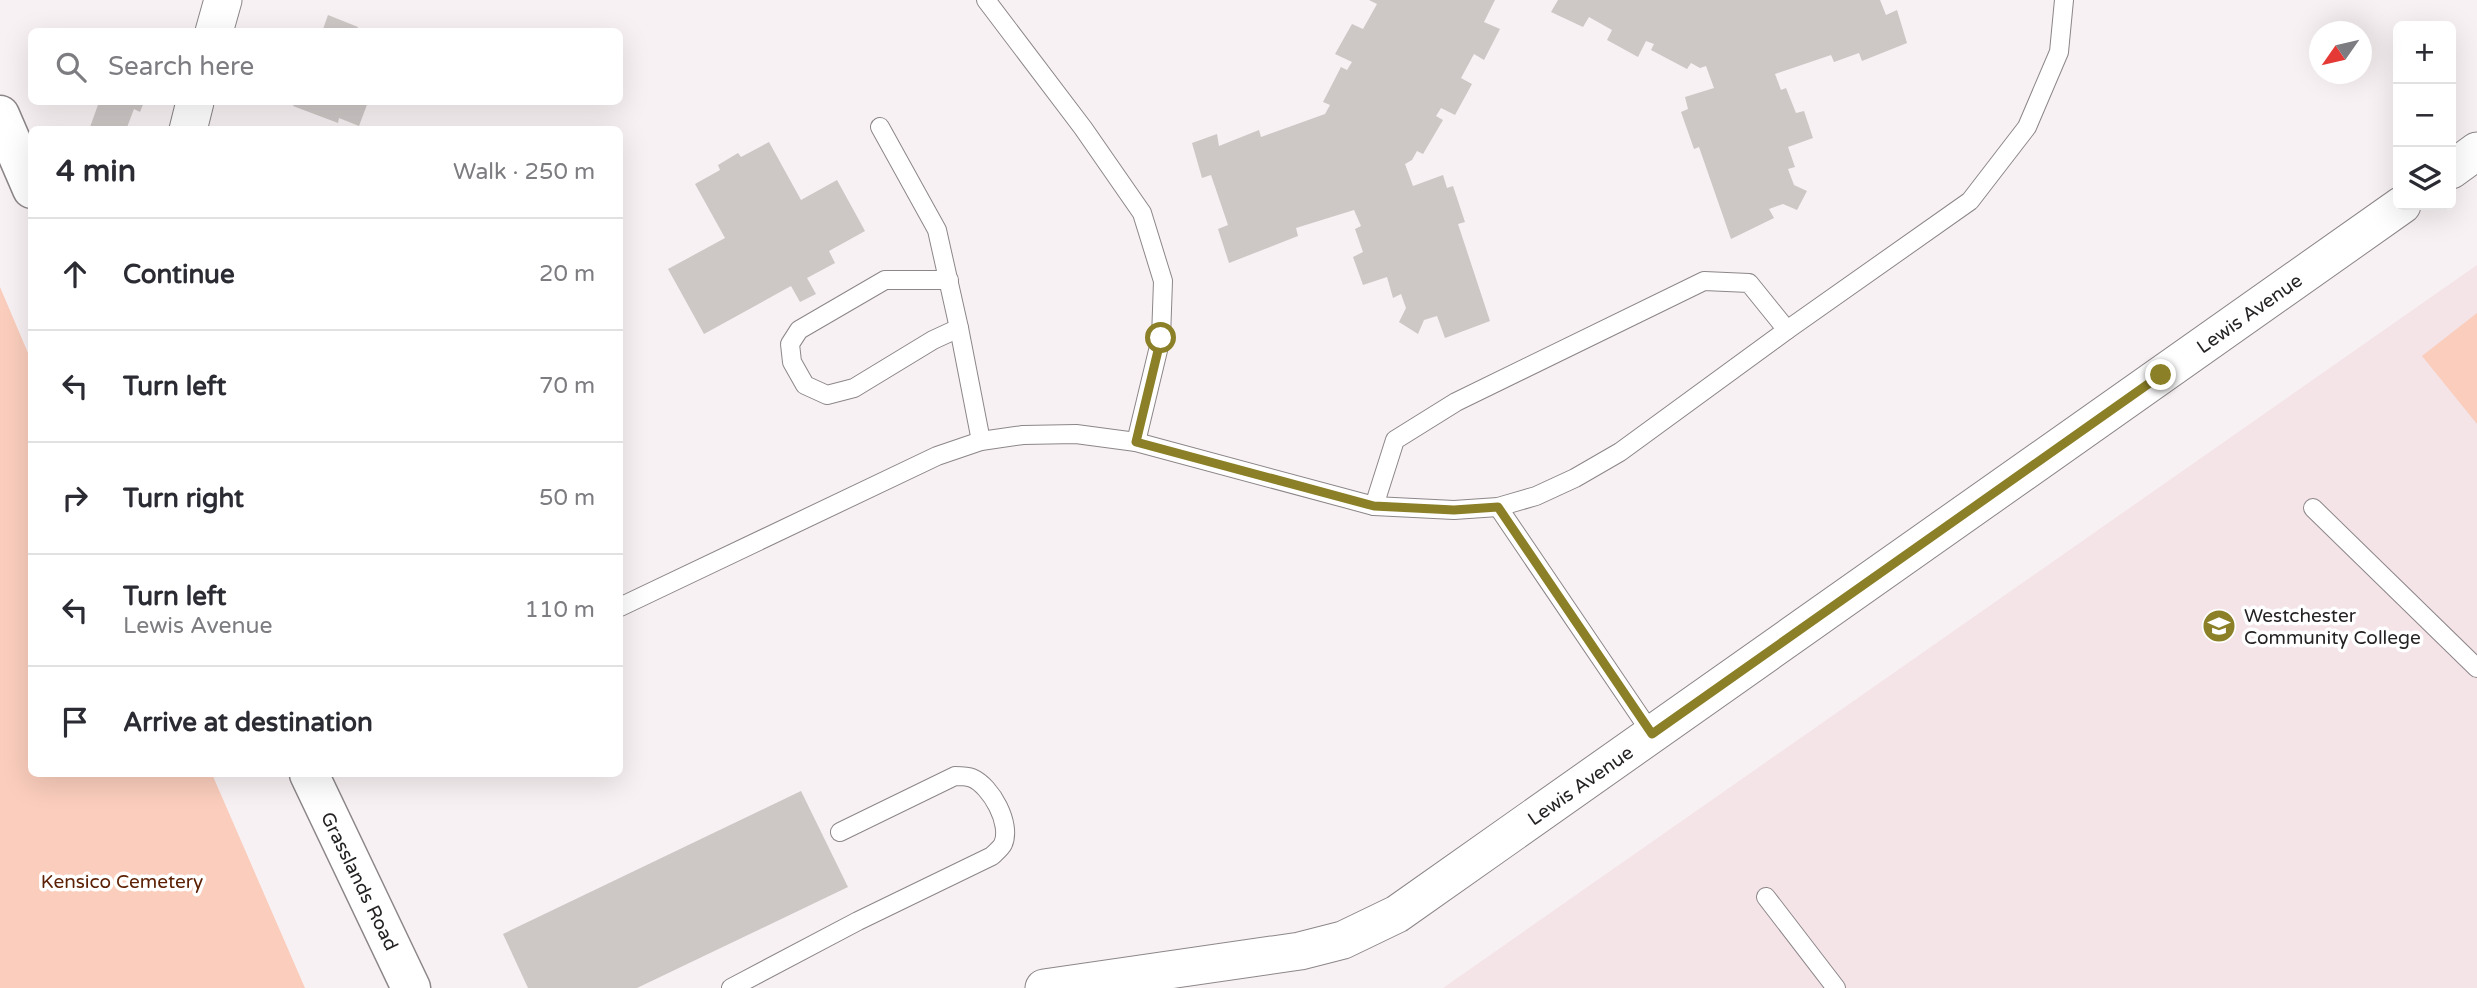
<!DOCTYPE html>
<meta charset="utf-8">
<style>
body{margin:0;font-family:"Varela Round",sans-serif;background:#f7f7f7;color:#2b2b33}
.controls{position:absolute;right:21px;top:21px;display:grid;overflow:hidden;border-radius:10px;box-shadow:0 7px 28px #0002}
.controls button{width:63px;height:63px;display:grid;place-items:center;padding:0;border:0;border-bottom:2px solid #e1e1e2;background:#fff;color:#2b2b33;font:35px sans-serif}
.compass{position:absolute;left:2309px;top:21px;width:63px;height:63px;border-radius:50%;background:#fff;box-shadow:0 7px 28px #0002;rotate:236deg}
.stop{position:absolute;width:21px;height:21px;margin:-16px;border:5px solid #8b8027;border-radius:50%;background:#fff}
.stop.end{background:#8b8027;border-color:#fff;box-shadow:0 2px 7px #0008}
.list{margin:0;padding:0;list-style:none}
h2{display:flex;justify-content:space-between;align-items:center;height:91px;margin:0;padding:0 28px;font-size:30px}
h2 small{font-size:23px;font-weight:400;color:#7c7c81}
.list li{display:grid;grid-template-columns:46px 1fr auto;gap:21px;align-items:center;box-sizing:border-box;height:112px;padding:0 28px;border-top:2px solid #e1e1e2}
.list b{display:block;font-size:26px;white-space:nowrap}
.list p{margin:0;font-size:23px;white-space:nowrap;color:#7c7c81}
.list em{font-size:23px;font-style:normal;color:#7c7c81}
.icon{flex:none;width:38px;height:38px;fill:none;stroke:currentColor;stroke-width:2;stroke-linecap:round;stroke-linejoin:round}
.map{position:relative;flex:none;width:2477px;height:988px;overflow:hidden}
.search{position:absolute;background:#fff;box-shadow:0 7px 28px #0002;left:28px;top:28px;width:595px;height:77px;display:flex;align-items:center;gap:18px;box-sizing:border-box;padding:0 24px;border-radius:10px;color:#7c7c81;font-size:26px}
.panel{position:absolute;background:#fff;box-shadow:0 7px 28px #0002;left:28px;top:126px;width:595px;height:651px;border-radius:10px}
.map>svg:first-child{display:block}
.built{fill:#f4e4e8}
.green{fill:#facdbc}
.building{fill:#cdc7c6}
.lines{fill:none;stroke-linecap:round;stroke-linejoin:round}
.lane-casing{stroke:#8c8688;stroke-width:20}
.street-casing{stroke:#8c8688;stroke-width:39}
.secondary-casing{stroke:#8c8688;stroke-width:41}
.lane{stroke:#fff;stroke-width:18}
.street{stroke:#fff;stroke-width:37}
.secondary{stroke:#fff;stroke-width:38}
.route{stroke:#8b8027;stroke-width:9}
.labels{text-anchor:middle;stroke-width:7;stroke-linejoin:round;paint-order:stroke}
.street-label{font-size:19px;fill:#262324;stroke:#fff}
.poi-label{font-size:19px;fill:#262324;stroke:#fff;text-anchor:start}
.park-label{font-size:19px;fill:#5d2105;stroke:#fff}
</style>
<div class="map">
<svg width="2477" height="988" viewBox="0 0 2477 988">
<rect width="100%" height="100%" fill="#f8f1f3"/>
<path class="built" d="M 2477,265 L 2477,988 L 1443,988 Z"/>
<g class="green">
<path d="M 0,287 L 31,360 L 32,774 L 212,774 L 305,988 L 0,988 Z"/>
<path d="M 2477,313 L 2477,424 L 2422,356 Z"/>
</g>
<g class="building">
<path d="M 1369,0 L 1495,0 L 1484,22 L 1500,29 L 1484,60 L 1474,54 L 1461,78 L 1472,84 L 1455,115 L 1441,108 L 1436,116 L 1443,120 L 1423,154 L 1417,151 L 1412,160 L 1405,164 L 1413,186 L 1443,175 L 1447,188 L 1453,186 L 1465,222 L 1458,224 L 1490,321 L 1445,338 L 1437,316 L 1424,320 L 1418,334 L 1399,322 L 1406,308 L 1401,294 L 1393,298 L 1387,277 L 1363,285 L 1353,257 L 1363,252 L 1355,229 L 1361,226 L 1354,210 L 1296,228 L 1298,236 L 1229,263 L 1218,229 L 1228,225 L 1211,175 L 1202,178 L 1192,143 L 1217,134 L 1219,146 L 1259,130 L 1261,137 L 1325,114 L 1330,105 L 1323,102 L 1341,67 L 1347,70 L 1352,62 L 1335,54 L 1352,24 L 1363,29 L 1377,4 Z"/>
<path d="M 1558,0 L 1880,0 L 1886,15 L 1897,10 L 1907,43 L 1862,61 L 1859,53 L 1834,62 L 1831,55 L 1775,74 L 1781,90 L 1786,88 L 1796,113 L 1804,111 L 1813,138 L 1788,147 L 1795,167 L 1788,169 L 1794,185 L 1807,191 L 1797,210 L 1783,204 L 1769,209 L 1774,218 L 1731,239 L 1699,147 L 1694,149 L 1681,112 L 1688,109 L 1685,97 L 1714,88 L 1706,66 L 1700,68 L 1691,63 L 1687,69 L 1651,50 L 1654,44 L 1646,41 L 1638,57 L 1607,40 L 1612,30 L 1589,17 L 1583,27 L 1551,12 Z"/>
<path d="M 328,15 L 358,27 L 356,32 L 322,32 Z"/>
<path d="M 99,102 L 144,102 L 140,112 L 134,109 L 126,130 L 89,130 Z"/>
<path d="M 295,102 L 368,102 L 359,126 L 339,118 L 338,123 L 293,106 Z"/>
<path d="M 769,142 L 801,200 L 837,180 L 865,231 L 829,251 L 835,263 L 807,278 L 816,294 L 800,302 L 791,286 L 704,334 L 668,269 L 725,238 L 695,184 L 720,170 L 718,165 L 738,153 L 741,157 Z"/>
<path d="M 801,791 L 848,887 L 637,988 L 528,988 L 503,934 Z"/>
</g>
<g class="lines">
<defs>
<g id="lane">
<path d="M 986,0 L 1083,128 L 1142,213 L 1163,281 L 1161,338 L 1136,442"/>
<path d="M 880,127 L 937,230 L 959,328 L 981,441"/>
<path d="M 949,280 L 885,280 L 799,330 L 790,344 L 792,362 L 805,385 L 827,395 L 854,388 L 933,340 L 959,328"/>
<path d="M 1374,506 L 1395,440 L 1456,402 L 1704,281 L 1749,283 L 1787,330"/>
<path d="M 1498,507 L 1652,734"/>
<path d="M 2313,508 L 2477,668"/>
<path d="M 620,607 L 937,456 L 981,441 L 1023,435 L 1076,434 L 1136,442 L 1374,506 L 1454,510 L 1498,507 L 1536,496 L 1575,478 L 1620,452 L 1787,330 L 1970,201 L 2027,127 L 2059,52 L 2064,0"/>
<path d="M 1766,897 L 1836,988"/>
<path d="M 731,988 L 858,921 L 992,856 C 996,852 1001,848 1003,844 C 1012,824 991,786 972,778 C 967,776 961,776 955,776 L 840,832"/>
</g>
<g id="street">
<path d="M 214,32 L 223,0"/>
<path d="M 188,130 L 195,102"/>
<path d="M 2451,170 L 2477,151"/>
<path d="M 1044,988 L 1300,951 L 1343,940 L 1397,914 L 2402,205"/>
</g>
<g id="secondary">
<path d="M 0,115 L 32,189"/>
<path d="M 309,774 L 411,988"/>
</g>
</defs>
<use href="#lane" class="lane-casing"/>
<use href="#street" class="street-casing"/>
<use href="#secondary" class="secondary-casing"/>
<use href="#lane" class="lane"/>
<use href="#street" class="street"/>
<use href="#secondary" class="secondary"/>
</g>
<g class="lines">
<path class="route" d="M 1161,338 L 1136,442 L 1374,506 L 1454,510 L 1498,507 L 1652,734 L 2161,375"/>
</g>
<defs>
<symbol id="university-disc" viewBox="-11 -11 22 22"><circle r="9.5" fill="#8b8027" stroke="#fff"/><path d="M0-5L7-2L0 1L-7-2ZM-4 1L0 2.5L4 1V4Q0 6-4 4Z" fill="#fff"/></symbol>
</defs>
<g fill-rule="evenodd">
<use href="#university-disc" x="2200" y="607" width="38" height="38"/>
</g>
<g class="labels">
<g class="street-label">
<text transform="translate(2249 313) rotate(-35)" y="7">Lewis Avenue</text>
<text transform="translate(1580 785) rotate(-35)" y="7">Lewis Avenue</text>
<text transform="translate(360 881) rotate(64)" y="7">Grasslands Road</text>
</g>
<g class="poi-label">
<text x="2244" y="622">Westchester<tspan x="2244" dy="22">Community College</tspan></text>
</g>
<g class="park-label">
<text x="122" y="888">Kensico Cemetery</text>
</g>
</g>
</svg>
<div class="controls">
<button>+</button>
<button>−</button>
<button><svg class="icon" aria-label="layers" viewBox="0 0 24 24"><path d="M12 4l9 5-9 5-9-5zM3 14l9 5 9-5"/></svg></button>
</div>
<svg class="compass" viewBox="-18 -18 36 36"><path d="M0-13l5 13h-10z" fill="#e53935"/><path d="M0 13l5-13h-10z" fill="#7c7c81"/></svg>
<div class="stop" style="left:1161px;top:338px"></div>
<div class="stop end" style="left:2161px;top:375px"></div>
<div class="search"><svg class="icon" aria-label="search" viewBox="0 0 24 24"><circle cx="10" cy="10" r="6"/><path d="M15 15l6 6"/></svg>Search here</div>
<section class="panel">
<h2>4 min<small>Walk · 250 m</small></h2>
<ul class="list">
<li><svg class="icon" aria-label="ahead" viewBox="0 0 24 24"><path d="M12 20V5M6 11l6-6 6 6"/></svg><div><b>Continue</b></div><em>20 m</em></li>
<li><svg class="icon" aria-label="left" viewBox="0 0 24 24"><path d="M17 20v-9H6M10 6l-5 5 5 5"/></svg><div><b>Turn left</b></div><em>70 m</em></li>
<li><svg class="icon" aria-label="right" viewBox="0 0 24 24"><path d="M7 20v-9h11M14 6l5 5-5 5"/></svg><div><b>Turn right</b></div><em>50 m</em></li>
<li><svg class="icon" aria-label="left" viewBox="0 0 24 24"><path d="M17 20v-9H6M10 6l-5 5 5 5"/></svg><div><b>Turn left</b><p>Lewis Avenue</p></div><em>110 m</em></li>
<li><svg class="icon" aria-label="arrive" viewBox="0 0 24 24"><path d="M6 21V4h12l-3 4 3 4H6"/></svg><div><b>Arrive at destination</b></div></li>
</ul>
</section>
</div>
